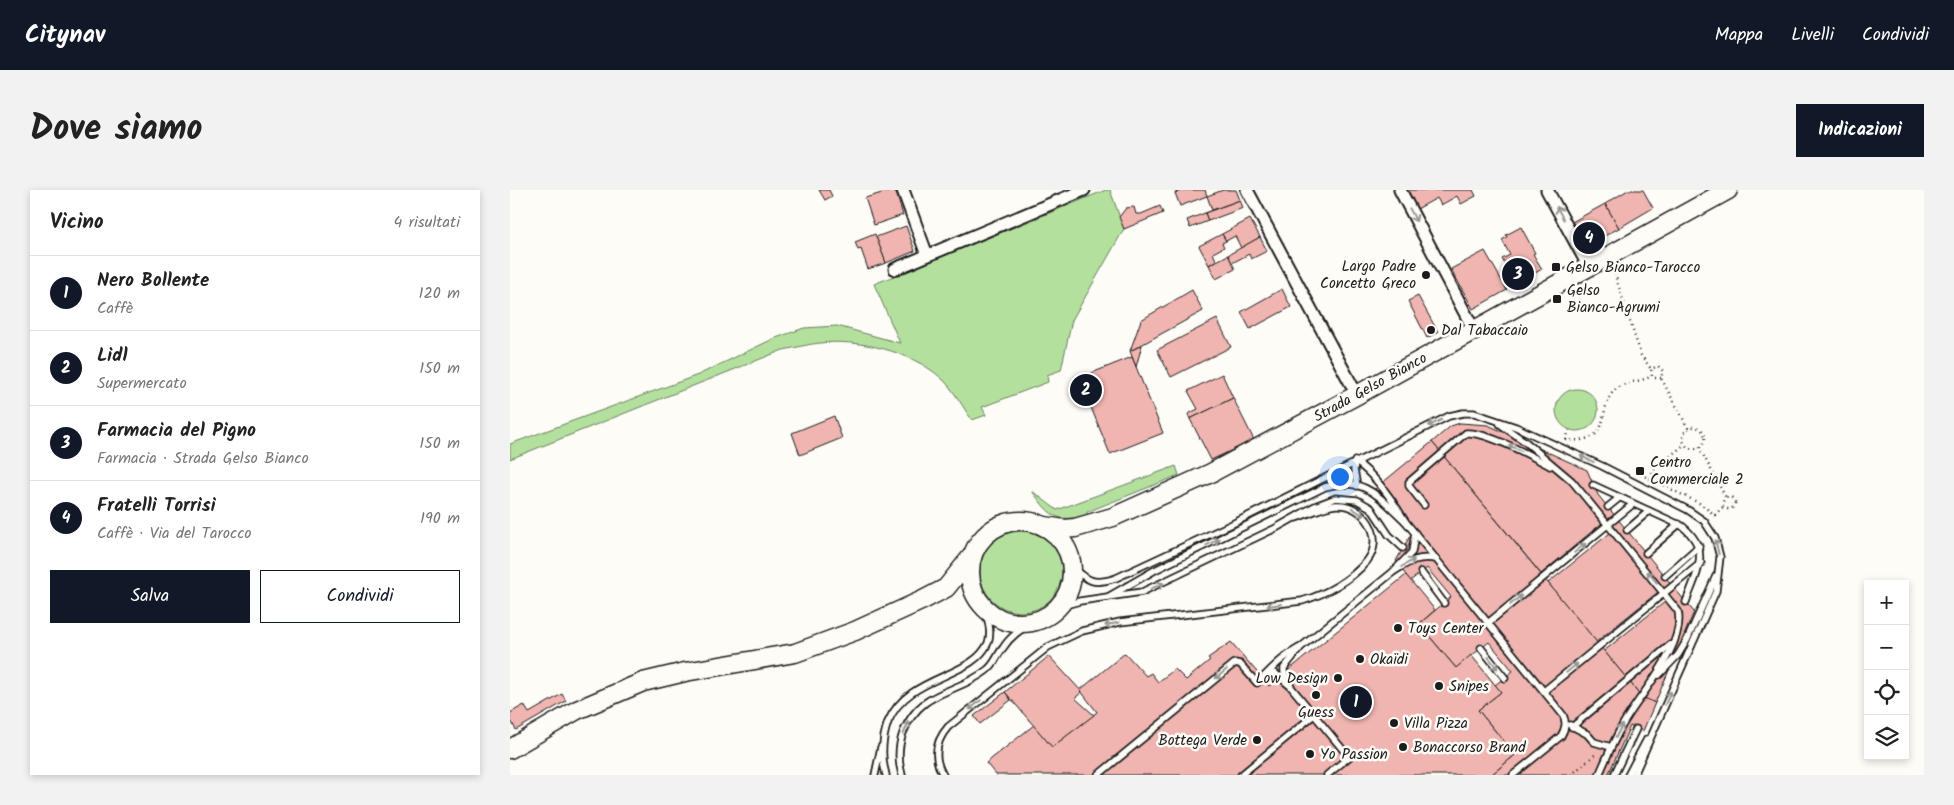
<!DOCTYPE html>
<html lang="it">
<meta charset="utf-8">
<style>
body{margin:0;font-family:Kalam,sans-serif;background:#f2f2f2;color:#222}
.controls{position:absolute;right:15px;bottom:15px;display:grid;overflow:hidden;border-radius:0px;box-shadow:0 2px 8px #0003}
.controls button{width:45px;height:45px;display:grid;place-items:center;padding:0;border:0;border-bottom:1px solid #e0e0e0;background:#fff;color:#222;font:25px sans-serif}
.you{position:absolute;left:829px;top:286px;width:18px;height:18px;margin:-12px;border:4px solid #fff;border-radius:50%;background:#1a73e8;box-shadow:0 0 0 8px #1a73e833}
.badge{display:grid;place-items:center;width:32px;height:32px;border-radius:50%;background:#111827;color:#fff;font-size:16px;font-weight:700}
.pin{position:absolute;translate:-50% -50%;border:2px solid #fff;box-shadow:0 1px 5px #0006}
.list{margin:0;padding:0;list-style:none}
h2{display:flex;justify-content:space-between;align-items:center;height:65px;margin:0;padding:0 20px;font-size:21px}
h2 small{font-size:16px;font-weight:400;color:#767676}
.list li{display:grid;grid-template-columns:32px 1fr auto;gap:15px;align-items:center;box-sizing:border-box;height:75px;padding:0 20px;border-top:1px solid #e0e0e0}
.list b{display:block;font-size:19px;white-space:nowrap}
.list p{margin:0;font-size:16px;white-space:nowrap;color:#767676}
.list em{font-size:16px;font-style:normal;color:#767676}
.actions{display:flex;gap:10px;padding:15px 20px}
.actions a{flex:1;padding:11px 0;border:1px solid #111827;border-radius:0px;text-align:center;font-size:18px;color:#111827}
.actions .main{background:#111827;color:#fff}
.icon{flex:none;width:28px;height:28px;fill:none;stroke:currentColor;stroke-width:2;stroke-linecap:round;stroke-linejoin:round}
.map{position:relative;flex:none;width:1414px;height:585px;overflow:hidden;border-radius:0px}
header{display:flex;align-items:center;gap:30px;box-sizing:border-box;height:70px;padding:0 25px;background:#111827;color:#fff}
header strong{font-size:24px}
nav{display:flex;gap:28px;margin-inline-start:auto;font-size:18px}
.intro{display:flex;align-items:center;justify-content:space-between;box-sizing:border-box;height:120px;padding:0 30px}
h1{margin:0;font-size:35px}
.button{padding:12px 22px;border-radius:0px;background:#111827;color:#fff;font-size:18px;font-weight:700}
main{display:flex;gap:30px;padding:0 30px}
aside{flex:1;background:#fff;border-radius:0px;box-shadow:0 2px 8px #0003}
.map>svg:first-child{display:block}
.green{fill:#b4e09e;stroke:#687e5d}
.building{fill:#f0b5b0;stroke:#1c1c1c}
.lines{fill:none;stroke-linecap:round;stroke-linejoin:round}
.lane-casing{stroke:#1c1c1c;stroke-width:9}
.street-casing{stroke:#1c1c1c;stroke-width:15}
.primary-casing{stroke:#1c1c1c;stroke-width:21}
.path{stroke:#1c1c1c;stroke-width:2.5;stroke-dasharray:1 4;stroke-linecap:butt}
.lane{stroke:#fdfcf7;stroke-width:5.5}
.street{stroke:#fdfcf7;stroke-width:11}
.primary{stroke:#fdfcf7;stroke-width:18}
.oneway{stroke:#989794}
.poi-dot{fill:#1c1c1c;stroke:#fdfcf7;stroke-width:2}
.labels{text-anchor:middle;stroke-width:5;stroke-linejoin:round;paint-order:stroke}
.poi-label{font-size:15px;fill:#1c1c1c;stroke:#fdfcf7;text-anchor:start}
.street-label{font-size:15px;fill:#1c1c1c;stroke:#fdfcf7}
</style>
<header>
<strong>Citynav</strong>
<nav><a>Mappa</a><a>Livelli</a><a>Condividi</a></nav>
</header>
<div class="intro"><h1>Dove siamo</h1><a class="button">Indicazioni</a></div>
<main>
<aside>
<h2>Vicino<small>4 risultati</small></h2>
<ul class="list">
<li><span class="badge">1</span><div><b>Nero Bollente</b><p>Caffè</p></div><em>120 m</em></li>
<li><span class="badge">2</span><div><b>Lidl</b><p>Supermercato</p></div><em>150 m</em></li>
<li><span class="badge">3</span><div><b>Farmacia del Pigno</b><p>Farmacia · Strada Gelso Bianco</p></div><em>150 m</em></li>
<li><span class="badge">4</span><div><b>Fratelli Torrisi</b><p>Caffè · Via del Tarocco</p></div><em>190 m</em></li>
</ul>
<div class="actions"><a class="main">Salva</a><a>Condividi</a></div>
</aside>
<div class="map">
<svg width="1414" height="585" viewBox="0 0 1414 585">
<rect width="100%" height="100%" fill="#fdfcf7"/>
<filter id="ink" filterUnits="userSpaceOnUse"><feTurbulence type="fractalNoise" baseFrequency=".02" numOctaves="2"/><feDisplacementMap in="SourceGraphic" scale="10" xChannelSelector="R" yChannelSelector="G"/><feConvolveMatrix kernelMatrix="1 2 1 2 8 2 1 2 1" color-interpolation-filters="sRGB"/></filter>
<g filter="url(#ink)">
<g class="green">
<path d="M 596,0 L 600,0 L 614,39 L 562,130 L 551,180 L 537,185 L 538,192 L 472,217 L 476,225 L 462,230 C 452,216 443,198 430,187 C 400,161 349,149 310,153 C 298,154 285,158 273,160 L 0,269 L 0,254 L 188,185 L 263,149 L 294,138 L 327,136 L 390,153 L 364,94 Z"/>
<circle cx="1067" cy="220" r="21"/>
<path d="M 666,276 L 669,285 L 577,322 L 577,325 C 545,334 540,325 522,301 L 547,320 Z"/>
<circle cx="511" cy="381" r="41"/>
</g>
<g class="building">
<path d="M 309,0 L 319,0 L 322,6 L 315,10 Z"/>
<path d="M 382,0 L 385,0 L 393,25 L 364,35 L 355,8 Z"/>
<path d="M 674,0 L 695,0 L 697,6 L 670,16 L 665,3 Z"/>
<path d="M 713,0 L 726,0 L 730,10 L 702,20 L 697,6 Z"/>
<path d="M 901,0 L 963,0 L 966,6 L 951,14 L 947,6 L 931,15 L 927,8 L 907,19 L 898,2 Z"/>
<path d="M 1118,0 L 1133,0 L 1143,18 L 1109,38 L 1095,14 Z"/>
<path d="M 730,10 L 733,18 L 698,31 L 695,23 Z"/>
<path d="M 1095,14 L 1109,38 L 1076,56 L 1062,32 Z"/>
<path d="M 650,16 L 653,23 L 614,39 L 609,27 L 616,18 L 624,17 L 626,24 L 631,24 Z"/>
<path d="M 695,23 L 698,31 L 680,38 L 677,30 Z"/>
<path d="M 740,29 L 750,47 L 731,58 L 725,46 L 716,51 L 712,44 Z"/>
<path d="M 396,36 L 405,61 L 376,73 L 366,47 Z"/>
<path d="M 1011,37 L 1025,63 L 1023,64 L 1032,79 L 1006,94 L 992,69 L 1000,65 L 992,50 L 997,47 L 996,45 Z"/>
<path d="M 365,44 L 376,73 L 358,79 L 351,59 L 348,60 L 345,52 Z"/>
<path d="M 712,44 L 716,51 L 712,53 L 714,57 L 703,63 L 706,70 L 699,75 L 689,56 Z"/>
<path d="M 750,47 L 757,61 L 741,69 L 739,64 L 722,73 L 718,65 Z"/>
<path d="M 975,61 L 997,100 L 963,119 L 941,79 Z"/>
<path d="M 718,65 L 725,79 L 706,89 L 699,75 Z"/>
<path d="M 772,99 L 781,117 L 740,139 L 731,122 Z"/>
<path d="M 682,100 L 693,121 L 620,161 L 631,130 Z"/>
<path d="M 908,106 L 928,142 L 917,148 L 898,111 Z"/>
<path d="M 707,129 L 721,157 L 661,187 L 647,160 Z"/>
<path d="M 632,155 L 626,177 L 620,161 Z"/>
<path d="M 622,167 L 653,243 L 600,264 L 569,188 Z"/>
<path d="M 712,184 L 723,208 L 680,229 L 678,224 L 688,219 L 678,201 Z"/>
<path d="M 723,208 L 744,250 L 701,270 L 680,229 Z"/>
<path d="M 324,226 L 332,248 L 290,265 L 282,243 Z"/>
<path d="M 950,233 L 978,235 L 1077,280 L 1088,305 L 1184,422 L 1145,513 L 1132,507 L 1094,461 L 1156,411 L 1148,402 L 1086,452 L 1038,393 L 1100,343 L 1092,333 L 1031,384 L 922,252 L 941,236 Z"/>
<path d="M 922,252 L 1132,507 L 1145,513 L 1133,541 L 1120,536 L 1098,585 L 981,585 L 1005,565 L 968,520 L 991,502 L 985,495 L 1003,481 L 979,452 L 946,478 L 909,434 L 941,407 L 917,378 L 900,391 L 886,371 L 901,344 L 874,311 L 860,303 Z"/>
<path d="M 896,385 L 925,420 L 909,434 L 946,478 L 961,465 L 991,502 L 968,520 L 1005,565 L 981,585 L 486,585 L 476,573 L 524,535 L 542,557 L 587,522 L 570,500 L 615,463 L 636,486 L 641,483 L 648,492 L 665,479 L 676,490 L 700,470 L 698,468 L 721,452 L 759,496 Z"/>
<path d="M 539,466 L 572,502 L 565,508 L 584,525 L 542,557 L 495,502 Z"/>
<path d="M 495,502 L 501,510 L 470,534 L 464,526 Z"/>
<path d="M 52,504 L 56,511 L 6,540 L 0,529 L 0,523 L 14,515 L 19,523 Z"/>
</g>
<g class="lines">
<defs>
<g id="lane">
<path d="M 990,234 L 1017,253 L 1062,291 L 1168,421 C 1176,457 1128,506 1112,536 C 1103,552 1096,569 1089,585"/>
<path d="M 1083,295 L 1172,336 C 1202,360 1187,382 1176,412"/>
<path d="M 914,315 L 899,296 L 899,292 L 956,243 C 976,241 1021,266 1040,276"/>
<path d="M 1098,317 L 1109,308"/>
<path d="M 895,331 L 1053,525 C 1057,533 1055,539 1051,546 L 1003,585"/>
<path d="M 1117,340 L 1139,321"/>
<path d="M 905,343 L 902,362 L 883,382 C 899,372 906,366 926,369"/>
<path d="M 1136,363 L 1169,334"/>
<path d="M 562,376 C 578,392 584,395 606,388 L 722,334 L 939,226 L 953,223 L 964,223 L 1006,237 L 1092,276 L 1178,320 L 1194,331 L 1205,348 L 1210,367 L 1206,401 L 1124,585"/>
<path d="M 911,382 L 934,413"/>
<path d="M 1155,386 L 1189,356"/>
<path d="M 598,407 L 645,380 L 815,297 C 855,286 869,307 895,331 C 882,309 866,286 845,271 L 844,280 L 847,296"/>
<path d="M 548,417 L 570,411 L 632,402 L 766,338 L 805,316 L 826,308 L 847,310 L 861,318 L 879,345 L 893,358"/>
<path d="M 978,433 L 1123,314"/>
<path d="M 971,458 L 995,488"/>
<path d="M 1149,485 L 1168,465 L 1177,450 L 1206,386"/>
<path d="M 754,487 L 765,483 L 779,495"/>
<path d="M 1034,501 L 1191,373"/>
<path d="M 1060,535 L 1077,544 L 1084,552 L 1101,557"/>
<path d="M 1062,537 L 1160,455"/>
<path d="M 365,585 L 371,557"/>
<path d="M 376,585 C 371,568 372,549 378,532 C 398,484 462,489 478,453 C 482,443 478,430 475,419"/>
<path d="M 392,585 C 388,571 388,557 393,543 C 411,498 446,505 477,480 C 485,474 487,465 493,458 C 501,445 512,439 525,431"/>
<path d="M 433,585 C 423,568 425,552 438,537 L 538,457 L 572,441 L 610,432 L 792,411 C 816,404 841,390 857,371 C 876,347 854,313 826,315 C 814,316 798,324 786,328"/>
<path d="M 588,585 L 725,473 L 730,474 L 747,493 C 761,480 772,467 789,458"/>
<path d="M 731,585 L 804,525"/>
<path d="M 817,585 L 839,567 L 781,497 L 774,482 L 774,478 L 791,457 L 883,382"/>
<path d="M 1104,585 L 1126,539"/>
<path d="M 1118,585 L 1137,549"/>
</g>
<g id="street">
<path d="M 393,0 L 417,65"/>
<path d="M 737,0 L 847,205"/>
<path d="M 890,0 L 964,140"/>
<path d="M 1037,0 L 1079,77"/>
<path d="M 385,79 L 574,0"/>
</g>
<g id="primary">
<circle cx="511" cy="382" r="51"/>
<path d="M 535,336 L 554,339 L 565,338 L 603,327 L 701,283 L 847,205 L 1218,0"/>
<path d="M 0,559 L 67,520 L 133,492 L 175,482 L 285,463 L 345,441 L 413,410 L 436,398 L 461,367"/>
</g>
</defs>
<use href="#lane" class="lane-casing"/>
<use href="#street" class="street-casing"/>
<use href="#primary" class="primary-casing"/>
<g class="path">
<path d="M 1103,79 L 1131,165 L 1141,179"/>
<path d="M 1151,188 L 1144,188 L 1142,186 L 1141,179 L 1148,176 L 1153,181 L 1151,188 L 1178,238"/>
<circle cx="1184" cy="248" r="11"/>
<path d="M 1056,250 C 1062,250 1069,251 1075,249 C 1100,244 1089,217 1103,202 C 1114,190 1129,193 1142,186"/>
<path d="M 1056,250 L 1059,240"/>
<path d="M 1189,257 L 1216,308"/>
<path d="M 1126,282 L 1189,313 L 1205,325 L 1214,316"/>
<path d="M 1141,288 L 1143,280 L 1175,254"/>
<circle cx="1219" cy="313" r="6"/>
<path d="M 1061,585 L 1087,563"/>
</g>
<use href="#lane" class="lane"/>
<use href="#street" class="street"/>
<use href="#primary" class="primary"/>
</g>
<defs><path id="oneway-shaft" d="M-6 0H5M1.5-3L5.5 0L1.5 3" fill="none" stroke-width="1.6" stroke-linecap="round" stroke-linejoin="round" transform="scale(1.25)"/></defs>
<g class="oneway">
<use href="#oneway-shaft" transform="translate(1050 23) rotate(-118)"/>
<use href="#oneway-shaft" transform="translate(903 25) rotate(62)"/>
<use href="#oneway-shaft" transform="translate(925 233) rotate(154)"/>
<use href="#oneway-shaft" transform="translate(1005 258) rotate(-155)"/>
<use href="#oneway-shaft" transform="translate(1077 269) rotate(-155)"/>
<use href="#oneway-shaft" transform="translate(848 322) rotate(34)"/>
<use href="#oneway-shaft" transform="translate(703 352) rotate(-26)"/>
<use href="#oneway-shaft" transform="translate(1207 357) rotate(-103)"/>
<use href="#oneway-shaft" transform="translate(1070 358) rotate(-39)"/>
<use href="#oneway-shaft" transform="translate(898 373) rotate(-30)"/>
<use href="#oneway-shaft" transform="translate(1142 387) rotate(-130)"/>
<use href="#oneway-shaft" transform="translate(647 396) rotate(-24)"/>
<use href="#oneway-shaft" transform="translate(1006 410) rotate(-40)"/>
<use href="#oneway-shaft" transform="translate(764 415) rotate(174)"/>
<use href="#oneway-shaft" transform="translate(602 434) rotate(169)"/>
<use href="#oneway-shaft" transform="translate(983 473) rotate(52)"/>
<use href="#oneway-shaft" transform="translate(1062 478) rotate(-39)"/>
<use href="#oneway-shaft" transform="translate(711 484) rotate(141)"/>
<use href="#oneway-shaft" transform="translate(1158 508) rotate(-66)"/>
<use href="#oneway-shaft" transform="translate(465 515) rotate(141)"/>
<use href="#oneway-shaft" transform="translate(396 538) rotate(-67)"/>
<use href="#oneway-shaft" transform="translate(1109 541) rotate(-63)"/>
</g>
</g>
<g class="poi-dot">
<rect x="1041" y="72" width="10" height="10" rx="2.5"/>
<circle cx="916" cy="85" r="5"/>
<rect x="1042" y="104" width="10" height="10" rx="2.5"/>
<circle cx="921" cy="140" r="5"/>
<rect x="1125" y="276" width="10" height="10" rx="2.5"/>
<circle cx="888" cy="438" r="5"/>
<circle cx="850" cy="469" r="5"/>
<circle cx="828" cy="488" r="5"/>
<circle cx="929" cy="496" r="5"/>
<circle cx="806" cy="505" r="5"/>
<circle cx="884" cy="533" r="5"/>
<circle cx="747" cy="550" r="5"/>
<circle cx="893" cy="557" r="5"/>
<circle cx="800" cy="564" r="5"/>
</g>
<g class="labels">
<g class="poi-label">
<text x="906" y="81" text-anchor="end">Largo Padre<tspan x="906" dy="17">Concetto Greco</tspan></text>
<text x="1056" y="82">Gelso Bianco-Tarocco</text>
<text x="1057" y="105">Gelso<tspan x="1057" dy="17">Bianco-Agrumi</tspan></text>
<text x="931" y="145">Dal Tabaccaio</text>
<text x="1140" y="277">Centro<tspan x="1140" dy="17">Commerciale 2</tspan></text>
<text x="898" y="443">Toys Center</text>
<text x="860" y="474">Okaïdi</text>
<text x="818" y="493" text-anchor="end">Low Design</text>
<text x="939" y="501">Snipes</text>
<text x="806" y="527" text-anchor="middle">Guess</text>
<text x="894" y="538">Villa Pizza</text>
<text x="737" y="555" text-anchor="end">Bottega Verde</text>
<text x="903" y="562">Bonaccorso Brand</text>
<text x="810" y="569">Yo Passion</text>
</g>
<g class="street-label">
<text transform="translate(860 197) rotate(-29)" y="5">Strada Gelso Bianco</text>
</g>
</g>
</svg>
<div class="controls">
<button>+</button>
<button>−</button>
<button><svg class="icon" aria-label="locate" viewBox="0 0 24 24"><circle cx="12" cy="12" r="6"/><path d="M12 2v4M12 18v4M2 12h4M18 12h4"/></svg></button>
<button><svg class="icon" aria-label="layers" viewBox="0 0 24 24"><path d="M12 4l9 5-9 5-9-5zM3 14l9 5 9-5"/></svg></button>
</div>
<div class="you"></div>
<div class="pin badge" style="left:846px;top:512px">1</div>
<div class="pin badge" style="left:576px;top:200px">2</div>
<div class="pin badge" style="left:1008px;top:84px">3</div>
<div class="pin badge" style="left:1079px;top:48px">4</div>
</div>
</main>
